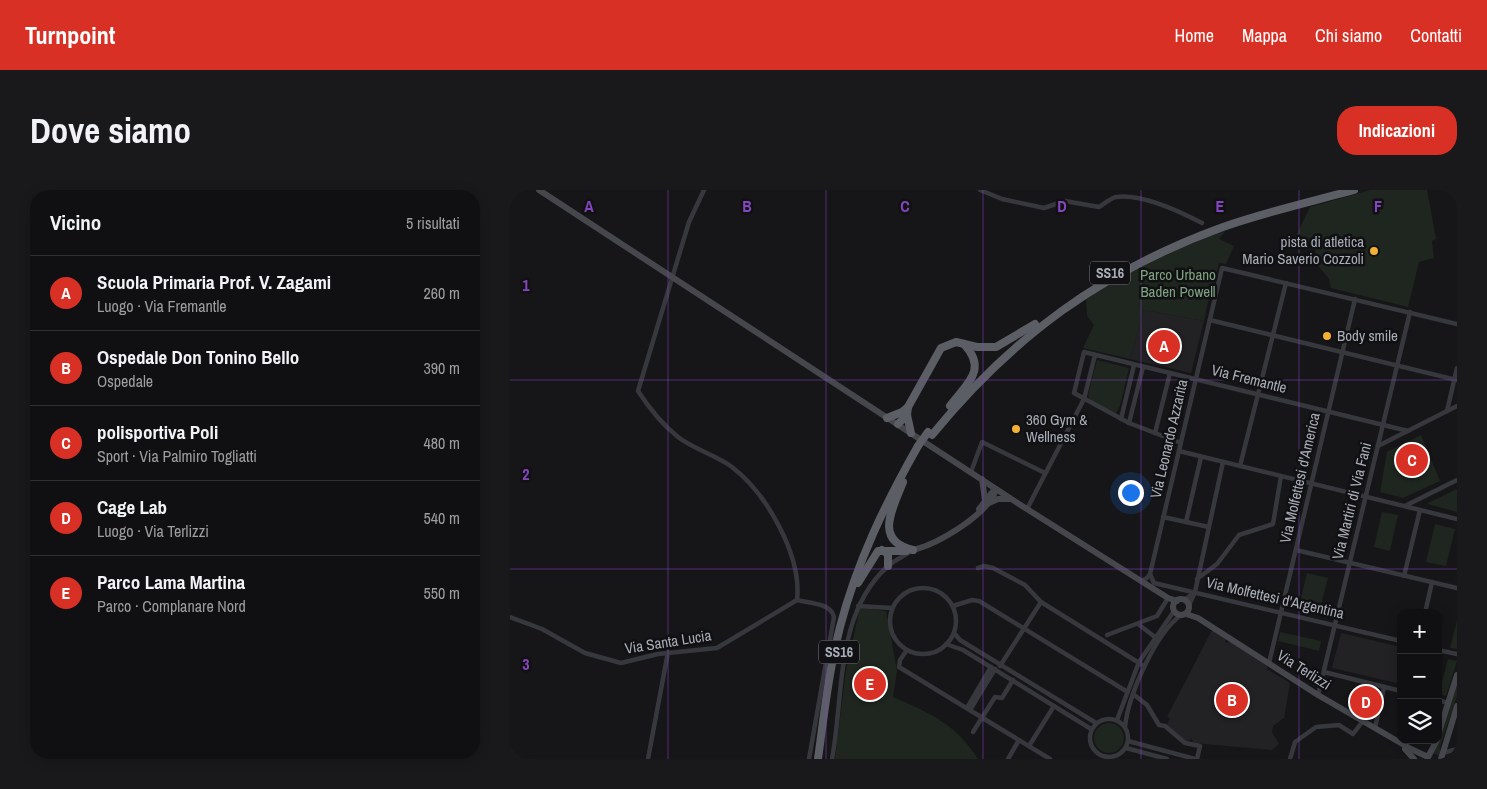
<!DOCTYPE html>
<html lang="it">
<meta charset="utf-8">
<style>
body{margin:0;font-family:"Archivo Narrow",sans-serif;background:#19191b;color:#f1f3f6}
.controls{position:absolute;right:15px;bottom:15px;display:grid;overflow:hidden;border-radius:10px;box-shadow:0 2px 12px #0003}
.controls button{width:45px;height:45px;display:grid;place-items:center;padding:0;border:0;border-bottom:1px solid #303032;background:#101012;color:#f1f3f6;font:25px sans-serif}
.you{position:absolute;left:620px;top:302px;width:18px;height:18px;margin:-12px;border:4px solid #fff;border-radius:50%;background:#1a73e8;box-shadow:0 0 0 8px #1a73e833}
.badge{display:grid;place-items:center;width:32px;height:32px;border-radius:50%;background:#d93025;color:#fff;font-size:16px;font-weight:700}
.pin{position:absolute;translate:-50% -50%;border:2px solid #fff;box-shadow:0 1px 5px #0006}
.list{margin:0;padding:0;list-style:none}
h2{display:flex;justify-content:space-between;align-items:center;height:65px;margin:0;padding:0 20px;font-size:21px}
h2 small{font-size:16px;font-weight:400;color:#9c9d9f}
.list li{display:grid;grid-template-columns:32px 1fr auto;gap:15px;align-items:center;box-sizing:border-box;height:75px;padding:0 20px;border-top:1px solid #303032}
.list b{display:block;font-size:19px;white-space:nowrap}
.list p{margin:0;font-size:16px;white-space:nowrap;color:#9c9d9f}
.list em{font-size:16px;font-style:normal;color:#9c9d9f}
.icon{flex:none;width:28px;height:28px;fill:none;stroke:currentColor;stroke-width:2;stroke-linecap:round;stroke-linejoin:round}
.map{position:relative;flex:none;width:947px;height:569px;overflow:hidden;border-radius:20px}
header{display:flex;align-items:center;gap:30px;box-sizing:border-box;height:70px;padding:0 25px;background:#d93025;color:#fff}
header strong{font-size:24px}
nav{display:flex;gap:28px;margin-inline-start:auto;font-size:18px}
.intro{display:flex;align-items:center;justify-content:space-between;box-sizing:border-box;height:120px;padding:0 30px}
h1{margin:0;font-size:35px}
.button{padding:12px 22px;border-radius:20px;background:#d93025;color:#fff;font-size:18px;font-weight:700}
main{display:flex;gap:30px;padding:0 30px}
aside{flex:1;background:#101012;border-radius:20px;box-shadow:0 2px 12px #0003}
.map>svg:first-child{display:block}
.built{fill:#222225}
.green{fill:#1e261f}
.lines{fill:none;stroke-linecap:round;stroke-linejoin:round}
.minor{stroke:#37383d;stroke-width:4.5}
.secondary{stroke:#45474d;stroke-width:6}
.trunk{stroke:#5b5e65;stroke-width:8}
.trunk-bridge{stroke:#5b5e65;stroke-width:8}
.grid{fill:none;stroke:#8446be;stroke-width:1;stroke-opacity:0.55}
.poi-dot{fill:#f2b134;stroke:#111113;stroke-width:2}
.labels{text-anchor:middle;stroke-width:5;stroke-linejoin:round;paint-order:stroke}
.shield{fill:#111113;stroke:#7b7e86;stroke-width:1}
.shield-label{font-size:14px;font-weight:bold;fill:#a8adb8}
.poi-label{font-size:15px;fill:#a8adb8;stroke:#111113;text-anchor:start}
.park-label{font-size:15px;fill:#7fa381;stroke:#111113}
.street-label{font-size:15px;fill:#a8adb8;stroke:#111113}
.grid-label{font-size:16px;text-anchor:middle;font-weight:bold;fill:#8446be;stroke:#111113;stroke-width:5;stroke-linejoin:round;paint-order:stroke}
</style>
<header>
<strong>Turnpoint</strong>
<nav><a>Home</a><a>Mappa</a><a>Chi siamo</a><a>Contatti</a></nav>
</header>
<div class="intro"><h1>Dove siamo</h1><a class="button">Indicazioni</a></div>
<main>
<aside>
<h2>Vicino<small>5 risultati</small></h2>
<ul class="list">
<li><span class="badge">A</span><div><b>Scuola Primaria Prof. V. Zagami</b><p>Luogo · Via Fremantle</p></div><em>260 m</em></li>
<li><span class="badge">B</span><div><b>Ospedale Don Tonino Bello</b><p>Ospedale</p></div><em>390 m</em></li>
<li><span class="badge">C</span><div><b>polisportiva Poli</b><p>Sport · Via Palmiro Togliatti</p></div><em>480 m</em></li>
<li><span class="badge">D</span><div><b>Cage Lab</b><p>Luogo · Via Terlizzi</p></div><em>540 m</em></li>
<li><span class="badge">E</span><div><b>Parco Lama Martina</b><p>Parco · Complanare Nord</p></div><em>550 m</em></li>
</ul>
</aside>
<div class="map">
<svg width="947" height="569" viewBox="0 0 947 569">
<rect width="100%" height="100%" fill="#161618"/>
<g class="built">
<path d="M 634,120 L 694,131 L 681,183 L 620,169 Z"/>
<path d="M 702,440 L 715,448 L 716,453 L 720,451 L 757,476 L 757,479 L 780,493 L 774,528 L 763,536 L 762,542 L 769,554 L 762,560 L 683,553 L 682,549 L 676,552 L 658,537 L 657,534 L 660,529 L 657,527 Z"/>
<path d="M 831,443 L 891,457 L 891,494 L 822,478 Z"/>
</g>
<g class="green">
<path d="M 860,0 L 917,0 L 926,49 L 922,51 L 924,68 L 909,72 L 898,117 L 821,98 L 819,89 L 806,73 L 805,58 L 785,48 L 800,17 Z"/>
<path d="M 715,41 L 709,49 L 724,56 L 716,74 L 709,73 L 704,94 L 702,93 L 694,131 L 634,120 L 620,169 L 573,158 L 584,135 L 577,126 L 576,108 C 620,80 666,58 715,41 Z"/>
<path d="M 587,170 L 619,178 L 610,216 L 606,223 L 580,210 L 578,205 Z"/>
<path d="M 911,245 L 930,291 L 893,308 L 870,302 L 877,262 Z"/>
<path d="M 947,299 L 947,322 L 918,314 L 918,313 Z"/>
<path d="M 872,322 L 888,325 L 880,361 L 864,357 Z"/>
<path d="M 925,334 L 945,339 L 936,376 L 916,372 Z"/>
<path d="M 797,383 L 818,388 L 808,426 L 788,421 Z"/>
<path d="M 350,418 L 376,421 L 387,481 L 383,507 C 420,523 446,534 468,569 L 325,569 L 336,480 Z"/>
<path d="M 947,431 L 947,459 L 940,458 Z"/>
<path d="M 770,442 L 811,451 L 809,461 L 768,451 Z"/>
<path d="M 938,469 L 947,471 L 936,506 L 929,504 Z"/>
<path d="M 947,493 L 947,506 L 930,557 L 930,566 L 922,563 Z"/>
<circle cx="599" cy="548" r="15"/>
</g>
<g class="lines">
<g class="minor">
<path d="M 194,0 L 179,32 L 128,201 C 139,218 153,235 168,247 C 185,260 206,265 222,277 C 257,304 292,366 287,410"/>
<path d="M 470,0 L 492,9 L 534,18 L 555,11 L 589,17 C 594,14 601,8 606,7 C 631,3 671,22 692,33"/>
<path d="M 700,130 L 947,190"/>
<path d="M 937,221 L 947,178"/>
<path d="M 611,229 L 624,175"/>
<path d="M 619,233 L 633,177"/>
<path d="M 645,243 L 660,183"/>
<path d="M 671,253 L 619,233 L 564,203 L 574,162 L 898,241"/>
<path d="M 868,256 L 947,216"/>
<path d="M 669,261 L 947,329"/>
<path d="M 730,276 L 776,93"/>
<path d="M 461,282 L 472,252 L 535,283"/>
<path d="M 895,316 L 947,290"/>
<path d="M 517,319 L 574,209 L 585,165"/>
<path d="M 653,327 L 699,337"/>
<path d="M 676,332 L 691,267"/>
<path d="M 786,360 L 947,398"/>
<path d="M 468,378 L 474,376 L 483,378 L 515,395 L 531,412 L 634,476"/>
<path d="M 640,384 L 644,393 L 891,451"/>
<path d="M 894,386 L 910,320"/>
<path d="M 687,389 L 707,374 L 729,345 L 763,334 L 771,286"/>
<path d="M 631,391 L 637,388 L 640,384 L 712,78 L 947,134"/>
<circle cx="413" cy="431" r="33"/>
<path d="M 287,410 C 299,413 321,413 324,427 L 299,569"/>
<path d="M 674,410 L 684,403"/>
<path d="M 679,415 L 685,402 L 713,272"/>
<path d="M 348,416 L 382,418"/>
<path d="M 443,416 L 462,410 L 469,411 L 616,501"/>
<path d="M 915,423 L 922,392"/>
<path d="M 0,427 L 32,439 L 75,463 L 111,473 L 148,464 L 207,458 L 287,410"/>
<path d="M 628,434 L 645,447"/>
<path d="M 444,443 L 450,450 L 586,533"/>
<path d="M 597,445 L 647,426 L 658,408"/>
<path d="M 436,454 L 453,460 L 581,539"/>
<path d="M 397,460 L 390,470 L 389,477 L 540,569"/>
<path d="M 928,460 L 947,464"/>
<path d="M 759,473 L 845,109"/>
<path d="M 490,476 L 531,412"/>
<path d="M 814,482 L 891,501"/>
<path d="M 623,504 L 637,515 L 649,535 L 655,536 L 675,553 L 690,556 L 687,569"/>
<path d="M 808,505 L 900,122"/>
<path d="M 928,510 L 938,513"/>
<path d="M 457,518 L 481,477"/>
<path d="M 460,520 L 485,479"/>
<circle cx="599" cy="548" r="19"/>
<path d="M 607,530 L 629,472 L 664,421"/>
<path d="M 615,537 C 618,506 645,444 671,425"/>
<path d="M 865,538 L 874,497"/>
<path d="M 463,542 L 485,507 L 492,508 L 503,490"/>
<path d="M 618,551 L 685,569"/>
<path d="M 519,556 L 544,516"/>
<path d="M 616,558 L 657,569"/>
<path d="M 933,563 L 947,559"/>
<path d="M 138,569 L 158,462"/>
<path d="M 322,569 C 334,506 325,424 377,377 C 384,370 395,366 403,360"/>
<path d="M 498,569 L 509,550"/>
<path d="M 780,569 L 785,552 L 806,537 L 829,535 L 843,544 L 853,531"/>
</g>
<g class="secondary">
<path d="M 29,0 L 509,314 L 658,408 L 667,411"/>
<path d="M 472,289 L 475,310"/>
<path d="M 479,313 L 488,309 L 500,309"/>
<path d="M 469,319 L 483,301"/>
<path d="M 403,360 C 428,354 479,324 486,299"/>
<circle cx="671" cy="417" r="8"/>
<path d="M 676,424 L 688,428 L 808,505 L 901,559 L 918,567 L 927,550"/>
<path d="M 928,545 L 947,485"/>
<path d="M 895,559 L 904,569"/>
<path d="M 931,569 L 947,516"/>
</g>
<g class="trunk">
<path d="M 440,216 C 457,193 478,180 454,154"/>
<path d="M 377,228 L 392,222 L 398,217"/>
<path d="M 388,234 L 397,225"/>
<path d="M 401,243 L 397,225 L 398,217 L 431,158 L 446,152 L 467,157 L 486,157 L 525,134"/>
<path d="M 422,245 C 503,146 592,81 713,37 C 755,22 800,12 844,0"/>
<path d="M 393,292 C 383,318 363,351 403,360"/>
<path d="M 372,360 L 378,364 L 378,376"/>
<path d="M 348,393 L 368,361 L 396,361"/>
<path d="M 308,569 C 314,525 319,480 330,437 C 347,372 375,314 408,256"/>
</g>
<path class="trunk-bridge" d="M 408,256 L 418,242"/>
</g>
<path class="grid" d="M 158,0 L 158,569M 316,0 L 316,569M 473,0 L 473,569M 631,0 L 631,569M 789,0 L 789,569M 0,190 L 947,190M 0,379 L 947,379"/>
<g class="poi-dot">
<circle cx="864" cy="61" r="5"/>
<circle cx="817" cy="146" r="5"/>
<circle cx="506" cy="239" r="5"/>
</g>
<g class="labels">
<g class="shield">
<rect x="580" y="71.5" width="40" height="23" rx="4"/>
<rect x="309" y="450.5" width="40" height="23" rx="4"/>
</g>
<g class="shield-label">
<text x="600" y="88">SS16</text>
<text x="329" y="467">SS16</text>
</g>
<g class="poi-label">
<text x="854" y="57" text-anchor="end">pista di atletica<tspan x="854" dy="17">Mario Saverio Cozzoli</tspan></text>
<text x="827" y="151">Body smile</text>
<text x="516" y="235">360 Gym &amp;<tspan x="516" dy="17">Wellness</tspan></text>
</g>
<g class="park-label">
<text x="668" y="90">Parco Urbano<tspan x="668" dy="17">Baden Powell</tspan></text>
</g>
<g class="street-label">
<text transform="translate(739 189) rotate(14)" y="5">Via Fremantle</text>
<text transform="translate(659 249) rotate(-77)" y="5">Via Leonardo Azzarita</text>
<text transform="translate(790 288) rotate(-77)" y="5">Via Molfettesi d'America</text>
<text transform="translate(842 311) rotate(-76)" y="5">Via Martiri di Via Fani</text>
<text transform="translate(765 408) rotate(13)" y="5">Via Molfettesi d'Argentina</text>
<text transform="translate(158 452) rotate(-9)" y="5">Via Santa Lucia</text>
<text transform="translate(794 480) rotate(32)" y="5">Via Terlizzi</text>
</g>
</g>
<g class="grid-label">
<text x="79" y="22">A</text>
<text x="237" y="22">B</text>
<text x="395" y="22">C</text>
<text x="552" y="22">D</text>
<text x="710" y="22">E</text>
<text x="868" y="22">F</text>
<text x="16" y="101">1</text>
<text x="16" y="290">2</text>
<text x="16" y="480">3</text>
</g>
</svg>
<div class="controls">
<button>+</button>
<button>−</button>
<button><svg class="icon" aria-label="layers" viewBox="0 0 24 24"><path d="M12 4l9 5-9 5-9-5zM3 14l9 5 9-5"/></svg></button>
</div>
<div class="you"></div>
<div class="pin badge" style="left:654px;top:156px">A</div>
<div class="pin badge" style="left:722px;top:510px">B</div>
<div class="pin badge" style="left:902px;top:270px">C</div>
<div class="pin badge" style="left:856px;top:512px">D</div>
<div class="pin badge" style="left:360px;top:494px">E</div>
</div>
</main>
